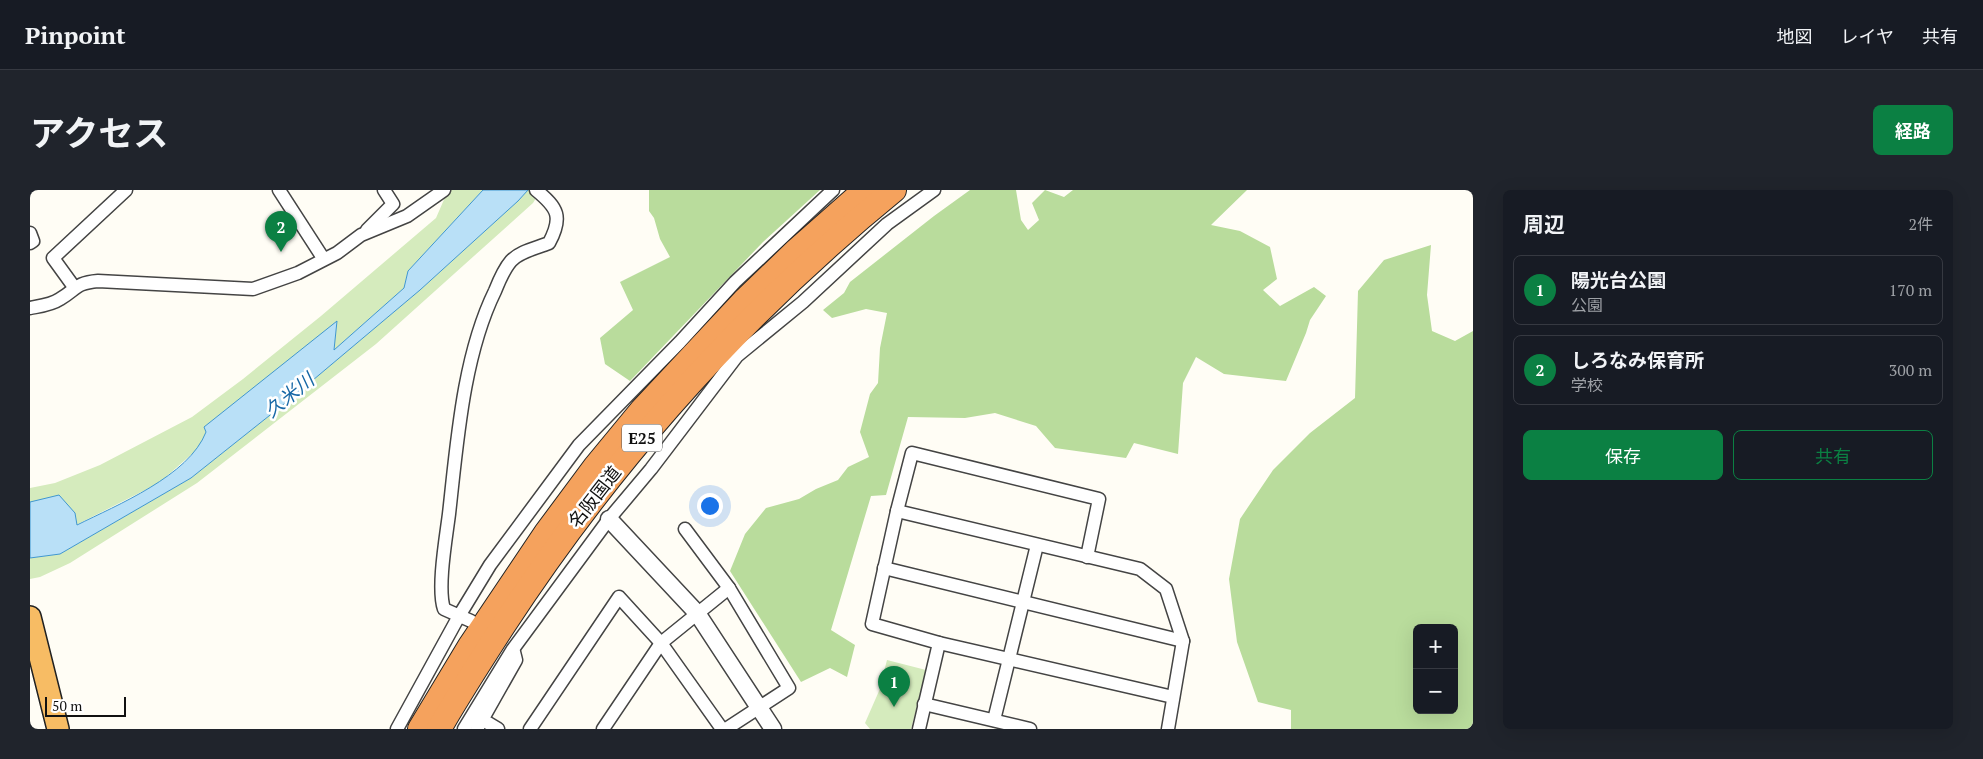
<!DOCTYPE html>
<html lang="ja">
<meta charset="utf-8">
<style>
body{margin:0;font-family:"PT Serif","Noto Sans JP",serif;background:#20242c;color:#f1f3f6}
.controls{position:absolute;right:15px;bottom:15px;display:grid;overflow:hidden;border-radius:8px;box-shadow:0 5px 20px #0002}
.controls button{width:45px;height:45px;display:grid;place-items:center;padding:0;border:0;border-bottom:1px solid #363941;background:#171b24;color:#f1f3f6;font:25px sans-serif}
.scale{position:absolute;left:15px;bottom:12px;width:81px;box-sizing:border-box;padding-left:5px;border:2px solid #111;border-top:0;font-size:14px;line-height:18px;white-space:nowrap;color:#111;-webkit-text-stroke:4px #fff;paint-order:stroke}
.you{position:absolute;left:679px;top:315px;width:18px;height:18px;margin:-12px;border:4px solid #fff;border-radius:50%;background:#1a73e8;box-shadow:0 0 0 8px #1a73e833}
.badge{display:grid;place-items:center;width:32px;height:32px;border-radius:50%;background:#0b8043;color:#fff;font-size:16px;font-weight:700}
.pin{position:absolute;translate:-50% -41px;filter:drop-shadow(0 1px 2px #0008)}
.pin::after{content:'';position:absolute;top:26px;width:18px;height:15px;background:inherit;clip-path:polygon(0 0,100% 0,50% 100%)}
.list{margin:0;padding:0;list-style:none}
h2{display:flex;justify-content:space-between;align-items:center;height:65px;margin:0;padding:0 20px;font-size:21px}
h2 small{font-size:16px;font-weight:400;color:#9ea1a6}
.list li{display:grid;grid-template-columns:32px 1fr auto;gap:15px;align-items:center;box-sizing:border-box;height:70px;margin:0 10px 10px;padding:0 10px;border:1px solid #363941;border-radius:8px}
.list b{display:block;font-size:19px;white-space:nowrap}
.list p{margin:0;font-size:16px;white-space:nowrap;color:#9ea1a6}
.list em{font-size:16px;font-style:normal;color:#9ea1a6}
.actions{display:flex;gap:10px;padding:15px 20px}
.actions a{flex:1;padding:11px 0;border:1px solid #0b8043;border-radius:8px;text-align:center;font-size:18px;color:#0b8043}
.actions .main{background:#0b8043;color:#fff}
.map{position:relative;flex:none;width:1443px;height:539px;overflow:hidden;border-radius:8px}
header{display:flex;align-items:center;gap:30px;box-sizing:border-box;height:70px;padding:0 25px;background:#171b24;border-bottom:1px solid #363941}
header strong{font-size:24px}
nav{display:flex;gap:28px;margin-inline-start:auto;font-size:18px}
.intro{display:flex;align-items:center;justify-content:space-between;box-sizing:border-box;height:120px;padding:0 30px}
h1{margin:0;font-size:35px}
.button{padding:12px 22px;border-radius:8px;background:#0b8043;color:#fff;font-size:18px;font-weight:700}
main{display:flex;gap:30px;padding:0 30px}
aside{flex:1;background:#171b24;border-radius:8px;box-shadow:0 5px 20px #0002}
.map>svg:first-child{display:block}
.green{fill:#d5ebbd}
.forest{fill:#b9dc9c;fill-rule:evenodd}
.water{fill:#b9e0f7;stroke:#3f96cf}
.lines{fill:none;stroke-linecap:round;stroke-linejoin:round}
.minor-casing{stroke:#444;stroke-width:15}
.tertiary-casing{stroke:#444;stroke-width:19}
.trunk-casing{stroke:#222;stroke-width:24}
.motorway-casing{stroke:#222;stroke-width:26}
.minor{stroke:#fff;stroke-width:12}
.tertiary{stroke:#fff;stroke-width:16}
.trunk{stroke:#f7bc64;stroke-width:21}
.motorway{stroke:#f5a25d;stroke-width:24}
.labels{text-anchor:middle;stroke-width:5;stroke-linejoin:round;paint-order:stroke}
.shield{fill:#fff;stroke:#585858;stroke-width:1}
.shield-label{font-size:16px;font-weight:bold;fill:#111}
.street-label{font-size:18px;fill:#111;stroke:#fff}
.water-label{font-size:19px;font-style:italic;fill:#1768a6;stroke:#fff}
</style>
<header>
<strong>Pinpoint</strong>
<nav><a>地図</a><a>レイヤ</a><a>共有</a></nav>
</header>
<div class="intro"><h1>アクセス</h1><a class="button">経路</a></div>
<main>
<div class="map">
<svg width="1443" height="539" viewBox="0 0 1443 539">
<rect width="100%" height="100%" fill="#fffdf5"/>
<g class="green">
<path d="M 421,0 L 453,0 L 378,81 L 374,98 L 304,160 L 307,132 L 174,237 L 176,242 L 171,256 L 129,293 L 46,335 L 0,312 L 0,298 L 25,293 L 70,275 L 162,227 L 213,189 L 291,126 L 406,28 L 416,5 Z"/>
<path d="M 498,0 L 511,0 L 503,13 L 346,154 L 167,293 L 40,373 L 10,387 L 0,389 L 0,368 L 30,364 L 161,288 L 264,206 L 390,100 L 488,11 Z"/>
<path d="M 857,470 L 896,480 L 881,539 L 840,539 L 835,533 L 849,501 Z"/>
</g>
<g class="forest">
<path d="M 619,0 L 790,0 L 733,52 L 600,191 L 575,174 L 570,148 L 603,120 L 590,92 L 640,67 L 630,49 L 624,28 L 619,21 Z"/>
<path d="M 940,0 L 986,0 L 991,30 L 998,40 L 1009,30 L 1002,13 L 1015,0 L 1034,7 L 1043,0 L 1217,0 L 1181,35 L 1210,41 L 1240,57 L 1247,89 L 1233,100 L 1250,116 L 1284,97 L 1296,106 L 1280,130 L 1276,143 L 1256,191 L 1194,184 L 1166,167 L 1153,193 L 1148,264 L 1104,253 L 1096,268 L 1025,258 L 1006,236 L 965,223 L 935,228 L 878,227 L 856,305 L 841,306 L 801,440 L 825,455 L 817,487 L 800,478 L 771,492 L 700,381 L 715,344 L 736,318 L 769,309 L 786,299 L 808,290 L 818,277 L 839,267 L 830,242 L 840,204 L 848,193 L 850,158 L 857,123 L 836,119 L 802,128 L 793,120 L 814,103 L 820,92 L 904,26 Z"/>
<path d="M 1401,55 L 1397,105 L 1402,141 L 1425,151 L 1443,141 L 1443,539 L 1261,539 L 1261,520 L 1228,512 L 1207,452 L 1199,389 L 1210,329 L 1243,280 L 1280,243 L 1325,208 L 1328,101 L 1354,70 ZM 1387,438 L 1424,438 L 1424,520 L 1387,520 Z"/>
</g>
<path class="water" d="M 453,0 L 498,0 L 488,11 L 390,100 L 264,206 L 161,288 L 30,364 L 0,368 L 0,312 L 29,305 L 45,323 L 47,335 C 87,315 159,286 176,242 L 174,237 L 307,131 L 304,160 L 374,98 L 378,81 Z"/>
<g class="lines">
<defs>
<g id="minor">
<path d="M 249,0 L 293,68"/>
<path d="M 337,40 L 363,14 L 354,0"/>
<path d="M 0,43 L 3,51 L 0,53"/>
<path d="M 44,97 L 23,68 L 96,0"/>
<path d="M 0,118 C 10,116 21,115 30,109 C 47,99 45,93 68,91 L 223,99 L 268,83 L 307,63 L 331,45 L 377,26 L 414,0"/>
<path d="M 867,321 L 1110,379 L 1136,399 L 1153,451 L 1138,539"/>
<path d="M 655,339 L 699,398 L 759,498 L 696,539"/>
<path d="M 854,378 L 1153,451"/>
<path d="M 441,431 L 414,419 C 407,398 416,348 419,324 C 427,253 433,166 465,101 C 469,91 474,79 481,71 C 490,61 507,58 519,53 C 533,27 528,18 506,0"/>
<path d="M 909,453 L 1143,507"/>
<path d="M 894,514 L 1000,539"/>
<path d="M 964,530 L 1007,355"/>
<path d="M 458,533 L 468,539"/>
<path d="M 367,539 L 429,426 L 460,375 L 549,255 L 650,152 L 705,92 L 803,0"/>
<path d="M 434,539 L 483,459 L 579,329 L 621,279 L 707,166 L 773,112 L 857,34 L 904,0"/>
<path d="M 447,539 L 486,470 L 484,462"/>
<path d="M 500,539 L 589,407 L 631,453 L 692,539"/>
<path d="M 573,539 L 631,453 L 699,398"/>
<path d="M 889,539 L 909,453 L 842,434 L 867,321 L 882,263 L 1069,309 L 1057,367"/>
</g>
<path id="tertiary" d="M 579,329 L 667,423 L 743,539"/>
<path id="trunk" d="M 0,427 L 28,539"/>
<g id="motorway">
<path d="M 390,539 L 440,456 L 516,343 L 565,277 L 612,220 L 714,111 L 767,60 L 835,0"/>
<path d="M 409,539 C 429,504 451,470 473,436 C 580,272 712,124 864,0"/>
</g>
</defs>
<use href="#minor" class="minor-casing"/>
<use href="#tertiary" class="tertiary-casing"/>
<use href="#trunk" class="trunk-casing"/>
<use href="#motorway" class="motorway-casing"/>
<use href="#minor" class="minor"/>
<use href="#tertiary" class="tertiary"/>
<use href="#trunk" class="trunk"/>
<use href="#motorway" class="motorway"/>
</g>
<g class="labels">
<rect class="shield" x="592" y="234.5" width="40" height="27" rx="4"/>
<g class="shield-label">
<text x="612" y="254">E25</text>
</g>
<g class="street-label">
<text transform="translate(565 307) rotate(-52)" y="6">名阪国道</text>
</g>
<g class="water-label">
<text transform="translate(259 205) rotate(-39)" y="7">久米川</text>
</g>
</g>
</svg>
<div class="controls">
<button>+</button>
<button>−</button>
</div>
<div class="scale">50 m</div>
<div class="you"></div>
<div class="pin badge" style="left:864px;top:517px">1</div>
<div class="pin badge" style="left:251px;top:62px">2</div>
</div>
<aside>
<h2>周辺<small>2件</small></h2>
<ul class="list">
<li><span class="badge">1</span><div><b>陽光台公園</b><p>公園</p></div><em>170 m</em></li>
<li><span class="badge">2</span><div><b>しろなみ保育所</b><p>学校</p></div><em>300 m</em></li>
</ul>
<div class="actions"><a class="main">保存</a><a>共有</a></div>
</aside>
</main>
